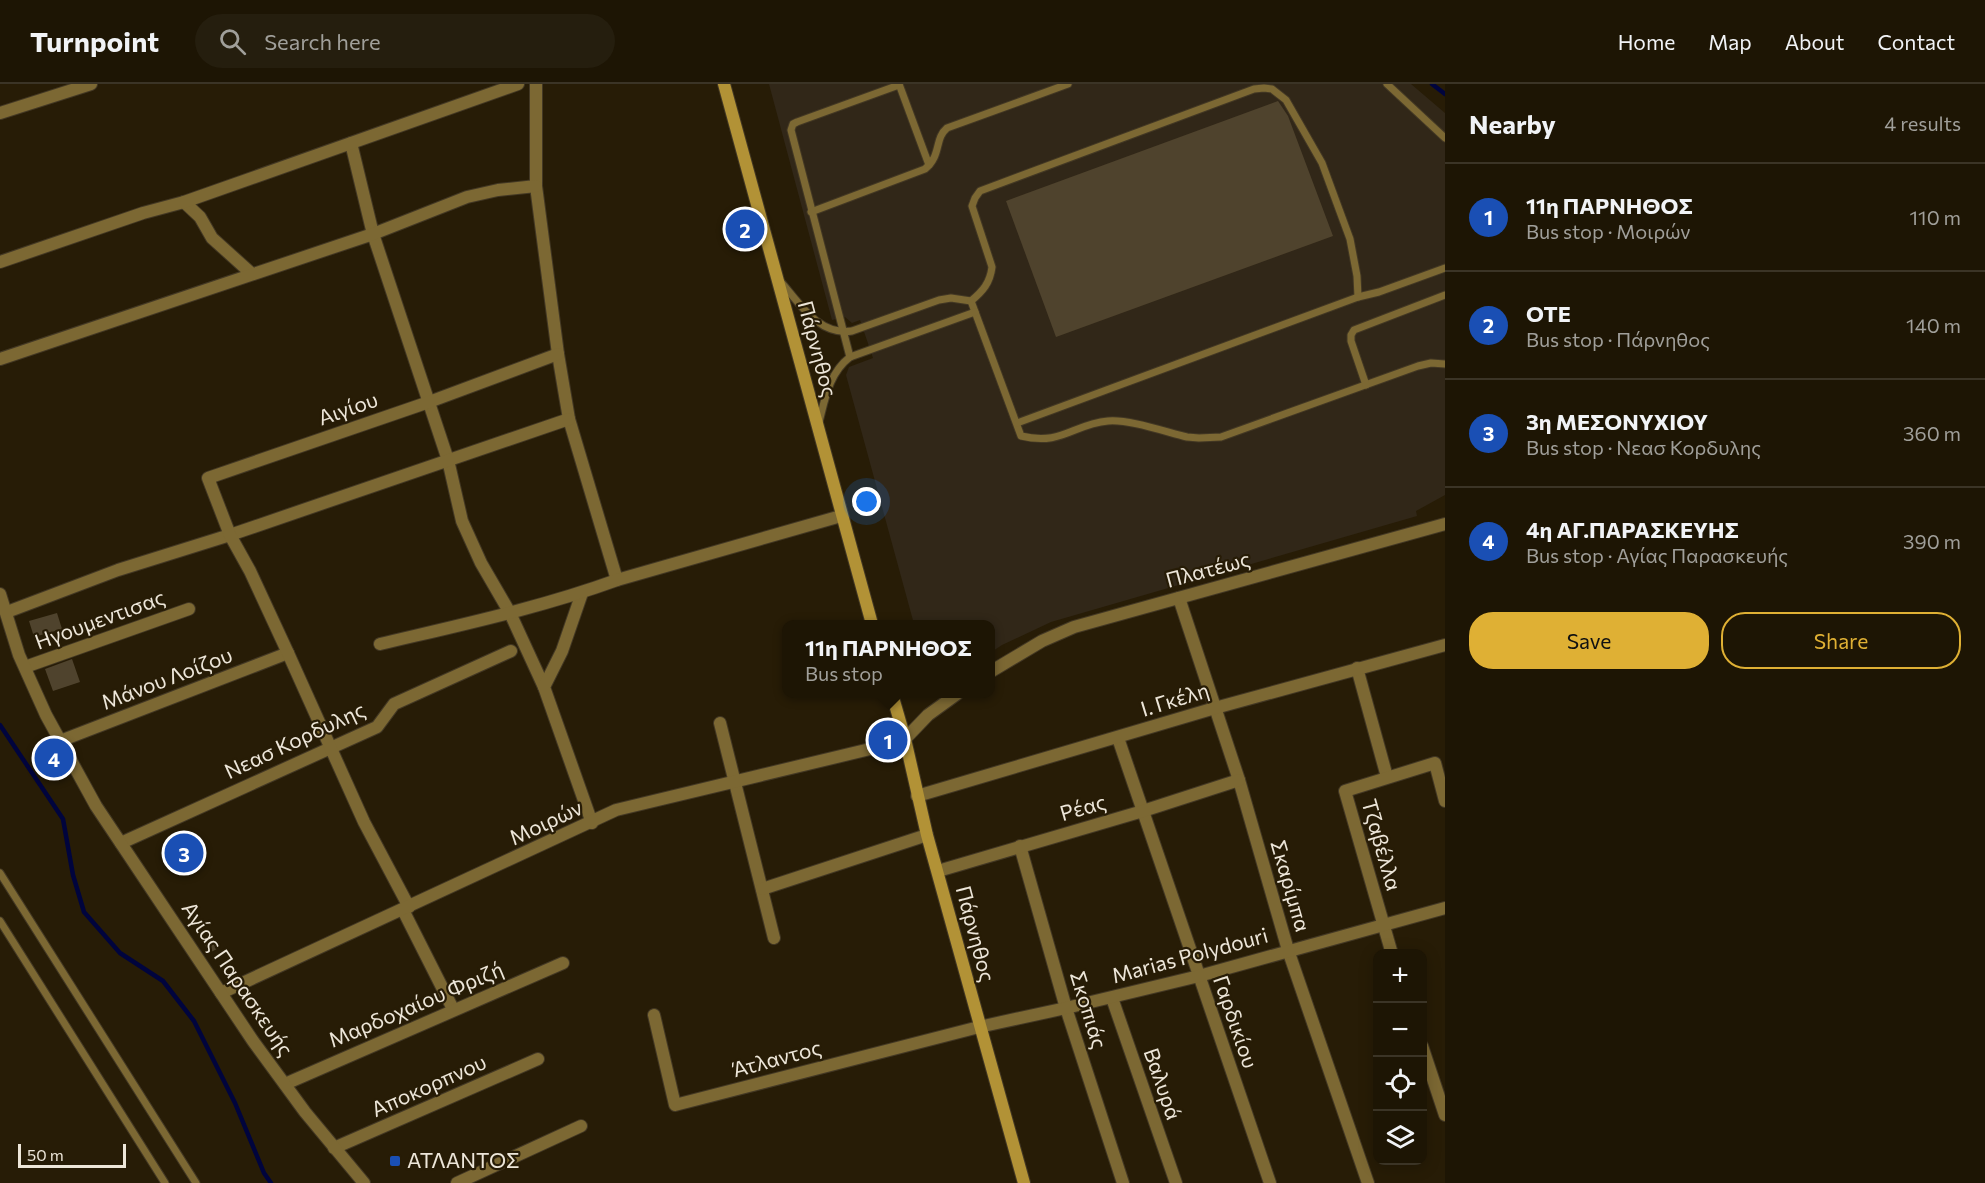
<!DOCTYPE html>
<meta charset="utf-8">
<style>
body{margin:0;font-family:Commissioner,sans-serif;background:#251e0e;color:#f1f3f6}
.controls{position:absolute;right:18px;bottom:18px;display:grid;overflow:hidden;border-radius:12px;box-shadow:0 3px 15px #0003}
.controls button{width:54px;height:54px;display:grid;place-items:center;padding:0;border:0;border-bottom:2px solid #3b3426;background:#1d1504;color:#f1f3f6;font:30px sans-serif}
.scale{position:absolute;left:18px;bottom:15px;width:108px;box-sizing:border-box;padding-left:6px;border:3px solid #ede6d9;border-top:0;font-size:16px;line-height:21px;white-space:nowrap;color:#ede6d9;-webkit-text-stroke:4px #271c06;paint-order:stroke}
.you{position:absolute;left:867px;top:418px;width:21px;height:21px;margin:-15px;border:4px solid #fff;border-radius:50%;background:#1a73e8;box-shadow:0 0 0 9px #1a73e833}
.badge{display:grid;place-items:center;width:39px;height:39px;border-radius:50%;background:#dfb034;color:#fff;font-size:20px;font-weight:700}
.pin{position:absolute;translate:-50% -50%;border:3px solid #fff;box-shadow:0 2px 6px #0006}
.popup{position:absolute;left:782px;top:536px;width:213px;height:78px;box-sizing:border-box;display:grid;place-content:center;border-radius:12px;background:#1d1504;filter:drop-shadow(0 2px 4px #0005);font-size:20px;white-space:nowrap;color:#a09f9a}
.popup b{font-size:22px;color:#f1f3f6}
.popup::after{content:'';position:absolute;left:50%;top:100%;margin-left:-12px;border:12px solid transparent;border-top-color:#1d1504}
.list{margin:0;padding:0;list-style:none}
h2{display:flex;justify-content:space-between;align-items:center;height:78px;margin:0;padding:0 24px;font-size:26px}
h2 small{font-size:20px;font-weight:400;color:#a09f9a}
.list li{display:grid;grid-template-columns:39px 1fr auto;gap:18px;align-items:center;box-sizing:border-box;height:108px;padding:0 24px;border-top:2px solid #3b3426}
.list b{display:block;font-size:22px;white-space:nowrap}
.list p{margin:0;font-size:20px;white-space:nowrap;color:#a09f9a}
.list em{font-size:20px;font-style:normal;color:#a09f9a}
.actions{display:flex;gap:12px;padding:18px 24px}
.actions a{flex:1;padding:14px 0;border:2px solid #dfb034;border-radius:24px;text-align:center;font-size:21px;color:#dfb034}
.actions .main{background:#dfb034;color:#111}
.icon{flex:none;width:33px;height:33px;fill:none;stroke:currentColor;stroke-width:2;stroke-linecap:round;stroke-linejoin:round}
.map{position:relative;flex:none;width:1445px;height:1099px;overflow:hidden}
header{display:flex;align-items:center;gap:36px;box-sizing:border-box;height:84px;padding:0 30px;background:#1d1504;border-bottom:2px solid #3b3426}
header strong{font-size:28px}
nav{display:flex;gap:33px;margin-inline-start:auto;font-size:21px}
.search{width:420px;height:54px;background:#251e0e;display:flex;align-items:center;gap:15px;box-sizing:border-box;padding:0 21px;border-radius:33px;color:#a09f9a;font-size:22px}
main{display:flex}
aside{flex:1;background:#1d1504}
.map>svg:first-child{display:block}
.industrial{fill:#312718}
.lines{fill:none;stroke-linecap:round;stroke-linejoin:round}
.stream{stroke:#00043d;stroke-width:4.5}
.building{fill:#4f432d}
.service-casing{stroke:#433824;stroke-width:9}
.minor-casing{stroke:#433824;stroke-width:14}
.tertiary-casing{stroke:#433824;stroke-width:14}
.secondary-casing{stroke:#433824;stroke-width:14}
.service{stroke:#7c6833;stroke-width:7}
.minor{stroke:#7c6833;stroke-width:12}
.tertiary{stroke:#7c6833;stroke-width:12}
.secondary{stroke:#b29236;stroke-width:12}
.transit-dot{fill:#1a4fb4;stroke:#271c06;stroke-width:2}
.labels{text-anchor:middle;stroke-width:4.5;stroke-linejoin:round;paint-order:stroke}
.street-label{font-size:21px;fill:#ede6d9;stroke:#271c06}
.poi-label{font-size:21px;fill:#ede6d9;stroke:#271c06;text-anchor:start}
</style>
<header>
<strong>Turnpoint</strong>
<div class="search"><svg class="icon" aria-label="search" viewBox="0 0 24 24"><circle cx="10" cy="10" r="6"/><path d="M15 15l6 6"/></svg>Search here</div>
<nav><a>Home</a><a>Map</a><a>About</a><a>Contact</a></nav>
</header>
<main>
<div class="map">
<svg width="1445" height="1099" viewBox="0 0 1445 1099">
<rect width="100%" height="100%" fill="#271c06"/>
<path class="industrial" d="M 769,0 L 1411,0 L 1445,29 L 1445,411 L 1416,427 L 1417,432 L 1051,538 L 1002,561 L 990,569 L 990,540 L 914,540 L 846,291 L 849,283 L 873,274 L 860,236 L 852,239 L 845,233 L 832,236 Z"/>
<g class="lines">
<g class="stream">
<path d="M 1432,0 L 1445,10"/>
<path d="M 0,641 L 63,735 L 73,791 L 84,828 L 120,869 L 163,897 L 194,937 L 235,1019 L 264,1089 L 271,1099"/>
</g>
</g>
<g class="building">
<path d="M 1278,17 L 1288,32 L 1333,152 L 1056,253 L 1006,117 Z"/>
<path d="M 57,529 L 62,545 L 34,553 L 29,537 Z"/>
<path d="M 72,575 L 80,598 L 53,607 L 45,585 Z"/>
<path d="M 214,854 L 219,864 L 209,869 L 204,859 Z"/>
</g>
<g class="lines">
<defs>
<g id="service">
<path d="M 899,0 L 929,81"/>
<path d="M 1387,0 L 1445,54"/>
<path d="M 811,128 L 925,85 C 942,71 934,55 947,44 L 1068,0"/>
<path d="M 781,198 C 800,220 819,252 852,247 L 939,216 L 951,214 L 971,217"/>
<path d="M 971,217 C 983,207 990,199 992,183 L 972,122 L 975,114 L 980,107 L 1254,5 L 1264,4 L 1272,5 L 1286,16 L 1322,79 L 1350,155 L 1357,192 L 1358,213"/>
<path d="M 971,217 L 1021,352 C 1062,362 1073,340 1108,337 C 1129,335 1166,348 1187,353 L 1199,354 L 1221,353 L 1418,282 L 1431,279 L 1445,280"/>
<path d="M 850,273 L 791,46 L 793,40 L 797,38 L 899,1"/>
<path d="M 1366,301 L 1351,257 L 1351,251 L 1354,246 L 1445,211"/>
<path d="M 819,338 C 825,315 829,289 850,273 L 975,228"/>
<path d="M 1017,339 L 1358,213 L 1379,208 L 1445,184"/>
<path d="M 0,789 L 196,1099"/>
<path d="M 0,837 L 165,1099"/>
</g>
<g id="minor">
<path d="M 536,0 L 536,102 L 558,270 L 569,335 L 617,496"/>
<path d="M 0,29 L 91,0"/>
<path d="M 351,59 L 373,150 L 448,376 L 462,437 L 481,479 L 510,529 L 544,603"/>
<path d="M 184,118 L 200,133 L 212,154 L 252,190"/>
<path d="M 0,178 L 143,129 L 184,118 L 518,0"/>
<path d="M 0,275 L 373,150 L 467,113 L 498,106 L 536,102"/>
<path d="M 582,509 L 562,567 L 544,603 L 592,739"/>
<path d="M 1179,514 L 1239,696 L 1288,866 L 1368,1099"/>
<path d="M 7,528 L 118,486 L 230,451 L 569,335"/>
<path d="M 380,560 C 460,541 540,524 617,496 L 841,432"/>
<path d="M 25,583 L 189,525"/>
<path d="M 1357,584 L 1387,693"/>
<path d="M 720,639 L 774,854"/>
<path d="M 1118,654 L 1270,1099"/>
<path d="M 60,657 L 288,569"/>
<path d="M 917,712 L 1215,624 L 1445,561"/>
<path d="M 121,759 L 377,643 L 394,620 L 511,567"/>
<path d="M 1020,762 L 1066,924 L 1123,1099"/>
<path d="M 938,787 L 1143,727 L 1239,696"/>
<path d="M 762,805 L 927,751"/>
<path d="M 409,823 L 364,738 L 288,569 L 250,487 L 230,451 L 208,394 L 429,318 L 558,270"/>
<path d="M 403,826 L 453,925"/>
<path d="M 1392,870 L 1345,707 L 1435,679 L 1445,717"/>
<path d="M 221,909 L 616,726 L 895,659 L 905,655"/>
<path d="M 1112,914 L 1176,1099"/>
<path d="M 654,931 L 675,1021 L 979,943 L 1066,924 L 1199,892 L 1445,824"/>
<path d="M 1422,962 L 1445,1031"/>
<path d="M 285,1000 L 563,879"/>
<path d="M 334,1064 L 538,975"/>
<path d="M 457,1099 L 581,1042"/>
</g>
<g id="tertiary">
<path d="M 0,510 L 19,571 L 46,631 L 96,722 L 253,957 L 305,1028 L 364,1099"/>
<path d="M 990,588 L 1042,557 L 1074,543 L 1445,440"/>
<path d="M 905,655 L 928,631 L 957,610"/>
</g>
<g id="secondary">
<path d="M 724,0 L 872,540"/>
<path d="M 892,610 L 905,655 L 927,751 L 1024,1099"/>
</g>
</defs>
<use href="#service" class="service-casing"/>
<use href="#minor" class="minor-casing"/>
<use href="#tertiary" class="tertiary-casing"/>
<use href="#secondary" class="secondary-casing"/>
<use href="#service" class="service"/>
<use href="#minor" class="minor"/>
<use href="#tertiary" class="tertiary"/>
<use href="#secondary" class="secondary"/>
</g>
<rect class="transit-dot" x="389" y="1071" width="12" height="12" rx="3"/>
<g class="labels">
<g class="street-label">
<text transform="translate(817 265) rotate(75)" y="7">Πάρνηθος</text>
<text transform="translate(348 325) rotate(-19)" y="7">Αιγίου</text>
<text transform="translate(1208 486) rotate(-15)" y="7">Πλατέως</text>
<text transform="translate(100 536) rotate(-20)" y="7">Ηγουμεντισας</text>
<text transform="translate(167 595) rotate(-21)" y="7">Μάνου Λοίζου</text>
<text transform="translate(1175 616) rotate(-17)" y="7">Ι. Γκέλη</text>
<text transform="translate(295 657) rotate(-25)" y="7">Νεασ Κορδυλης</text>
<text transform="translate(1083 724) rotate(-16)" y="7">Ρέας</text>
<text transform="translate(546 739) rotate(-25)" y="7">Μοιρών</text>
<text transform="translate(1381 761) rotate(74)" y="7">Τζαβέλλα</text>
<text transform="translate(1290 802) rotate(74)" y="7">Σκαρίμπα</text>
<text transform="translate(975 850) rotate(75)" y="7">Πάρνηθος</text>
<text transform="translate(1190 872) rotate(-15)" y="7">Marias Polydouri</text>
<text transform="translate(237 895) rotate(56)" y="7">Αγίας Παρασκευής</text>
<text transform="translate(416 921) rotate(-23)" y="7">Μαρδοχαίου Φριζή</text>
<text transform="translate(1088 926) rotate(73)" y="7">Σκοπιάς</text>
<text transform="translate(1235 938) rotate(71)" y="7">Γαρδικίου</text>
<text transform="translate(777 975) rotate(-15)" y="7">Άτλαντος</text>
<text transform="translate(1162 1000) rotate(71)" y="7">Βαλυρά</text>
<text transform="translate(429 1002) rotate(-24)" y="7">Αποκορπνου</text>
</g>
<g class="poi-label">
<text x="407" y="1084">ΑΤΛΑΝΤΟΣ</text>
</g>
</g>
</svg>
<div class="controls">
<button>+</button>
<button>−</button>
<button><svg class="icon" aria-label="locate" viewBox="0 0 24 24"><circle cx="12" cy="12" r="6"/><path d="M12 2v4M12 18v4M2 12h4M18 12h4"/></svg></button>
<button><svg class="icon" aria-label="layers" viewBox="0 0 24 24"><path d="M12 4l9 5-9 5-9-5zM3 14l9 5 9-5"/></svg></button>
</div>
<div class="scale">50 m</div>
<div class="you"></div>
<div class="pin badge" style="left:888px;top:656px;background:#1a4fb4">1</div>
<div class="popup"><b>11η ΠΑΡΝΗΘΟΣ</b>Bus stop</div>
<div class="pin badge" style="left:745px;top:145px;background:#1a4fb4">2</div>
<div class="pin badge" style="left:184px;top:769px;background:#1a4fb4">3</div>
<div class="pin badge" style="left:54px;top:674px;background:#1a4fb4">4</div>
</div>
<aside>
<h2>Nearby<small>4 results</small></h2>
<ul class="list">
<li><span class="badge" style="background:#1a4fb4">1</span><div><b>11η ΠΑΡΝΗΘΟΣ</b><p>Bus stop · Μοιρών</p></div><em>110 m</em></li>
<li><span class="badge" style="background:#1a4fb4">2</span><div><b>ΟΤΕ</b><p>Bus stop · Πάρνηθος</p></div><em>140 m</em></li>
<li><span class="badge" style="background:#1a4fb4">3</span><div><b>3η ΜΕΣΟΝΥΧΙΟΥ</b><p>Bus stop · Νεασ Κορδυλης</p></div><em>360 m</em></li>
<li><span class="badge" style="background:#1a4fb4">4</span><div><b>4η ΑΓ.ΠΑΡΑΣΚΕΥΗΣ</b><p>Bus stop · Αγίας Παρασκευής</p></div><em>390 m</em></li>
</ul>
<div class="actions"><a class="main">Save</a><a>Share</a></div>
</aside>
</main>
